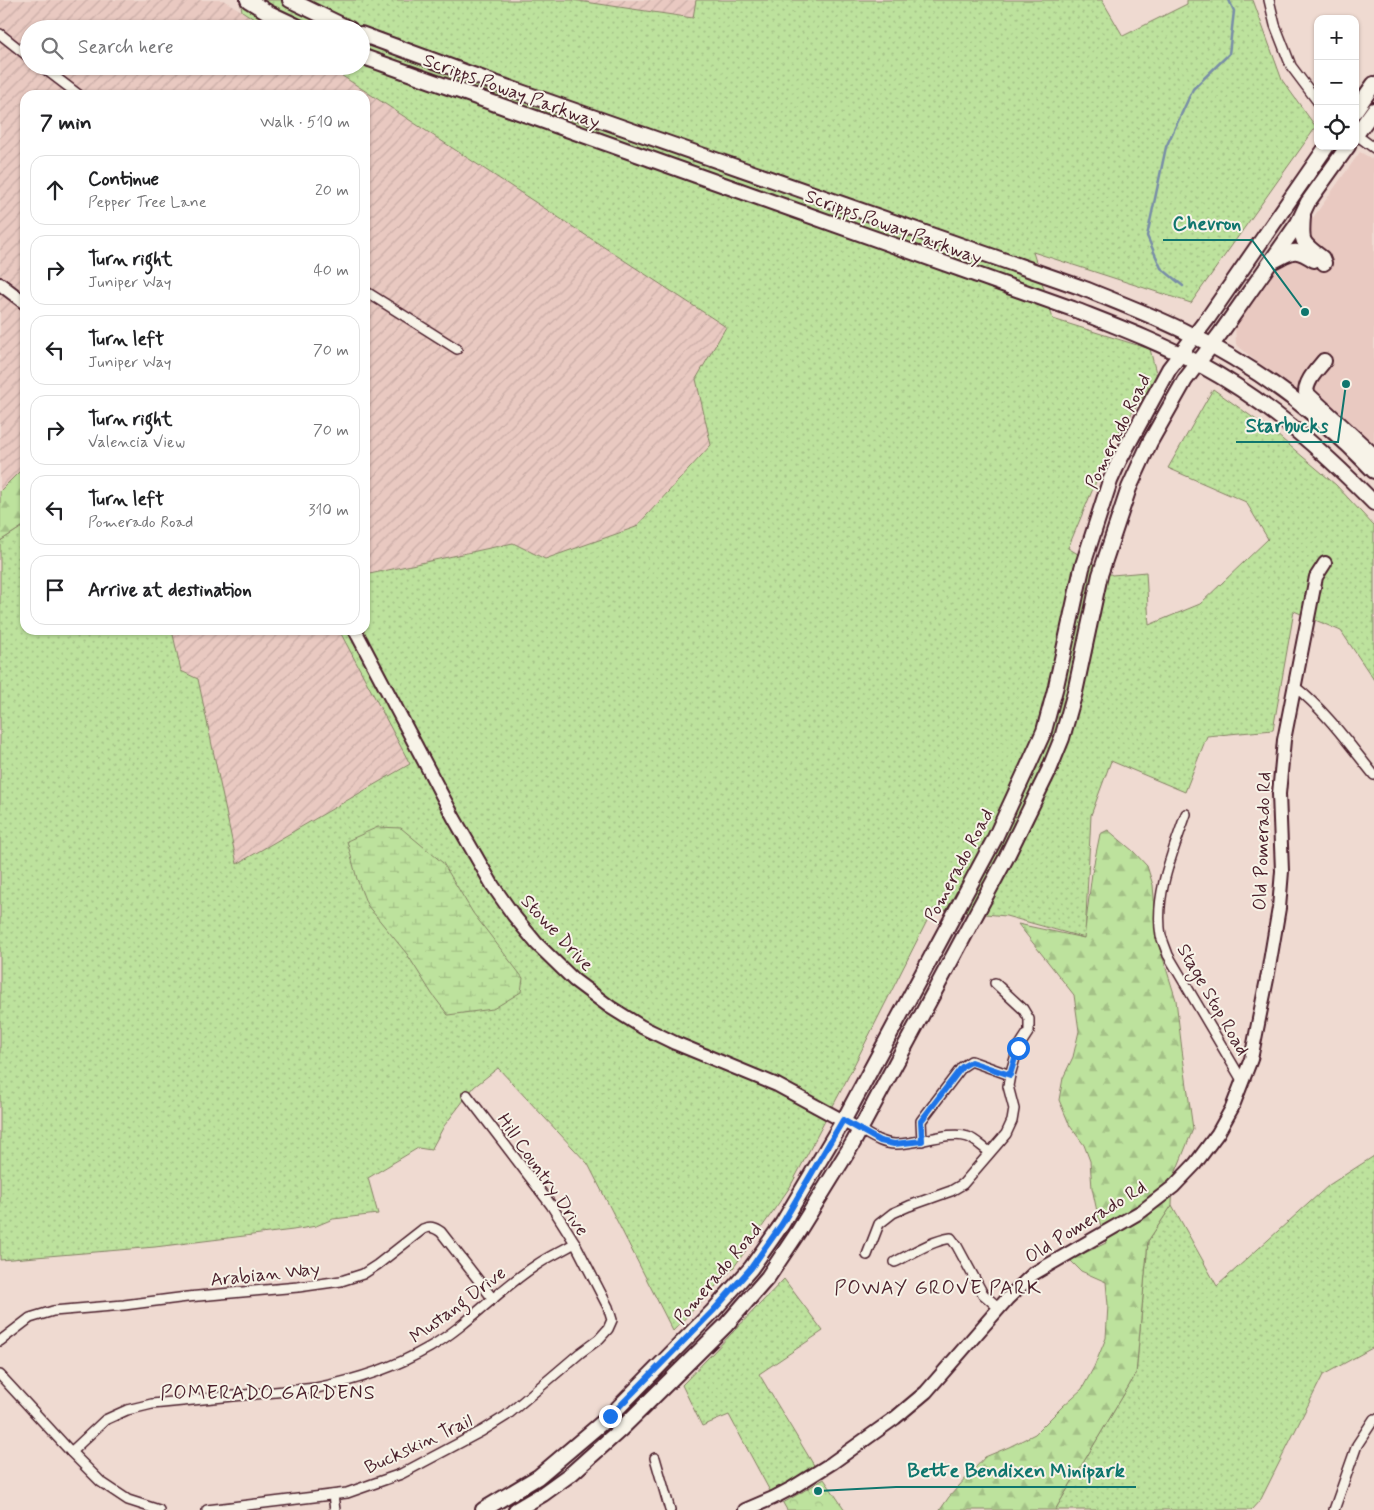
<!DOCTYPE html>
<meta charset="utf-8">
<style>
body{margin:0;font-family:Mynerve,sans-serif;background:#f6f6f6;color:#202124}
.controls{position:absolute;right:15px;top:15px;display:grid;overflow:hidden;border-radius:10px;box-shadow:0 1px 4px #0004}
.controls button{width:45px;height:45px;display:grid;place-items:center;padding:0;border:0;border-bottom:1px solid #e0e0e0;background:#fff;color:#202124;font:25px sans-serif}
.stop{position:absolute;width:15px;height:15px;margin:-11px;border:4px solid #1a73e8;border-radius:50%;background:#fff}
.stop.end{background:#1a73e8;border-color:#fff;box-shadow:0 1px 5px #0008}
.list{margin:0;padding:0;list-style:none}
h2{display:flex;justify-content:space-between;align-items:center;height:65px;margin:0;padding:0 20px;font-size:21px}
h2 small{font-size:16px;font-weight:400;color:#757577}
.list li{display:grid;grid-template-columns:32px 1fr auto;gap:15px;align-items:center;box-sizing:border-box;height:70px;margin:0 10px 10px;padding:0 10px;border:1px solid #e0e0e0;border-radius:15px}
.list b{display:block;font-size:19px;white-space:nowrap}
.list p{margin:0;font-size:16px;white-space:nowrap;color:#757577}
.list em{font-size:16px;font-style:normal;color:#757577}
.icon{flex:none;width:28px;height:28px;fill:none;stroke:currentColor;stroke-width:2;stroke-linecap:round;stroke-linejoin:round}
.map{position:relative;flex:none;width:1374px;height:1510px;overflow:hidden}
.search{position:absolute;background:#fff;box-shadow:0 1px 4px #0004;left:20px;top:20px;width:350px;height:55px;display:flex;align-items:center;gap:12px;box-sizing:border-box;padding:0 18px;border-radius:28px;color:#757577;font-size:19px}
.panel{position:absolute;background:#fff;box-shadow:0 1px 4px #0004;left:20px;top:90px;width:350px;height:545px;border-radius:15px}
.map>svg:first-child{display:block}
.built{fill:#e9c9c1}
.industrial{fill:url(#industrial-furrows)}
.grass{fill:url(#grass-dots);stroke:#848064}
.forest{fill:url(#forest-firs);stroke:#848064}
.wetland{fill:url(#wetland-marsh);stroke:#848064}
.park{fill:url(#park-crowns);stroke:#848064}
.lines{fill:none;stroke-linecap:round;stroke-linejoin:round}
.stream{stroke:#788da7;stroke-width:2.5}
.street-casing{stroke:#4a1f2b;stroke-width:12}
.secondary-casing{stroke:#4a1f2b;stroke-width:16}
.primary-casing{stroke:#4a1f2b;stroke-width:18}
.street{stroke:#f7f3e8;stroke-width:9}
.secondary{stroke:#f7f3e8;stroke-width:12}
.primary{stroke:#f7f3e8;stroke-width:14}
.route{stroke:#1a73e8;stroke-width:6}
.labels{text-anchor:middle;stroke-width:4;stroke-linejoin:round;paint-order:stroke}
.street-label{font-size:19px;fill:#4a1f2b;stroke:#f7f3e8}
.neighbourhood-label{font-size:20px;letter-spacing:1px;fill:#4a1f2b;stroke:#f7f3e8}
.leader{fill:none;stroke:#0f766e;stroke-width:2}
.callout-dot{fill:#0f766e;stroke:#f7f3e8;stroke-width:2}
.callout-label{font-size:20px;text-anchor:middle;font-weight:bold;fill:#0f766e;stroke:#f7f3e8;stroke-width:4;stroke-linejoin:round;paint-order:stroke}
</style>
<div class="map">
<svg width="1374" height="1510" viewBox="0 0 1374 1510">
<defs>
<pattern id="industrial-furrows" width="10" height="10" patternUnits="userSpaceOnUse" patternTransform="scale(1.25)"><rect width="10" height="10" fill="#e9c9c1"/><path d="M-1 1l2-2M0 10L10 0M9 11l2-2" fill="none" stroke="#c9aca6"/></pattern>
<pattern id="grass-dots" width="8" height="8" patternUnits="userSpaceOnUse" patternTransform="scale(1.25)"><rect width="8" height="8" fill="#bde29d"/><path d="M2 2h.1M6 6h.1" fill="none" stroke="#a4c187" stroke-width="1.8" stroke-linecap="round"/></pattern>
<pattern id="forest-firs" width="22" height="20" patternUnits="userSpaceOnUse" patternTransform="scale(1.25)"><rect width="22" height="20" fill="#bde29d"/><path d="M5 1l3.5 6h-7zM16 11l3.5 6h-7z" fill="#a4c187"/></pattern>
<pattern id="wetland-marsh" width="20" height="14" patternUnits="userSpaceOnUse" patternTransform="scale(1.25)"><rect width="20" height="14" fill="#bde29d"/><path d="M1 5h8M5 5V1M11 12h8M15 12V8" fill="none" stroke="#a4c187"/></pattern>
<pattern id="park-crowns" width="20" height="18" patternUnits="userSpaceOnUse" patternTransform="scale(1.25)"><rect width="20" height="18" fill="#bde29d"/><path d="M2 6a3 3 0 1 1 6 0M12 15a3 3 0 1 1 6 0" fill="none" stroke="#a4c187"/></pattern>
</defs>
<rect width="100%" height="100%" fill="#efdad1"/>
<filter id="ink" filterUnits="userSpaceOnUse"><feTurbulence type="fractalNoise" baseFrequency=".02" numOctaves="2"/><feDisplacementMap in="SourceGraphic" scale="10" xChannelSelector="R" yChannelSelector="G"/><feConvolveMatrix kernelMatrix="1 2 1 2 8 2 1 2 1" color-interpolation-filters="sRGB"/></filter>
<g filter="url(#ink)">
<path class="built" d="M 1360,152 L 1374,160 L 1374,465 L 1236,344 L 1235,327 Z"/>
<g class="industrial">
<path d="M 0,0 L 223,0 L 242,11 L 269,29 L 29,29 L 29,66 L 327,66 L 726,327 L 696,379 L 711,445 L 636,527 L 545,559 L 513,543 L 365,575 L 365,95 L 25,95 L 25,466 L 0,491 Z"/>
<path d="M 572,0 L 696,0 L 694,18 Z"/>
<path d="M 172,630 L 339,630 L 410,764 L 237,864 L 198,680 L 181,671 Z"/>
</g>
<g class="grass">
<path d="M 240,0 L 572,0 L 693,18 L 696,0 L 1102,0 L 1123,36 L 1187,4 L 1187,0 L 1253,0 L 1282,80 L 1316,127 L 1191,303 L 1033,252 L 1053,319 L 1150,349 L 1157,377 L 1114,439 L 1068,548 L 1112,575 L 1146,572 L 1149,625 L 1200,604 L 1268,539 L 1246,502 L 1168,468 L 1213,389 L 1276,434 L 1336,485 L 1374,526 L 1374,680 L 1341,631 L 1294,611 L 1273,730 L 1207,736 L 1185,792 L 1111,761 L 1091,815 L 1085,938 L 1006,916 L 933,909 L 844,1085 L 790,1187 L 734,1267 L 673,1331 L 588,1164 L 498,1068 L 474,1087 L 444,1126 L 431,1150 L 418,1148 L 368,1178 L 378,1214 L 333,1219 L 316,1226 L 293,1230 L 155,1247 L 0,1260 L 0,541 L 25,525 L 25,630 L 172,630 L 181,671 L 198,679 L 237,864 L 410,764 L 339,630 L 365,630 L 365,575 L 513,543 L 545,559 L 636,527 L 711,445 L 696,379 L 726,327 L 327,66 L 361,66 L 361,29 L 269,29 L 242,11 Z"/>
<path d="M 1374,1156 L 1374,1347 L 1323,1375 L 1261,1499 L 1251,1510 L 1055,1510 L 1136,1374 L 1148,1241 L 1172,1205 L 1217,1286 L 1329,1185 Z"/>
<path d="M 784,1279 L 823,1331 L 759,1374 L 815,1467 L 771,1493 L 729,1415 L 702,1426 L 682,1385 Z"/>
</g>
<g class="forest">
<path d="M 25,466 L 25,525 L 0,541 L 0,491 Z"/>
<path d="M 1108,830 L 1133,851 L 1147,866 L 1153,885 L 1157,939 L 1176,1000 L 1182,1050 L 1193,1129 L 1173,1179 L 1172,1205 L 1148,1241 L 1136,1374 L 1055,1510 L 940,1510 L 949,1497 L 985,1457 L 1009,1447 L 1035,1434 L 1063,1406 L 1082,1389 L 1094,1367 L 1106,1338 L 1108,1305 L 1106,1282 L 1081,1271 L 1070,1260 L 1106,1243 L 1098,1216 L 1092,1188 L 1090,1161 L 1084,1145 L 1070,1126 L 1059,1100 L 1063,1078 L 1073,1057 L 1079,1031 L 1074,995 L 1018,924 L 1084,938 L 1092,873 L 1100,834 Z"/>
</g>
<path class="wetland" d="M 378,827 L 401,828 L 443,863 L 473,913 L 523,978 L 521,992 L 493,1009 L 448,1015 L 432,994 L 407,954 L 367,905 L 357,879 L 347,841 Z"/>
<path class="park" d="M 824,1479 L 845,1510 L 787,1510 L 783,1503 Z"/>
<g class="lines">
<path class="stream" d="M 1183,286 L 1161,268 L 1147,236 L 1166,147 L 1193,89 L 1229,54 L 1234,11 L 1229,0"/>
<defs>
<g id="street">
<path d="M 1269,0 L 1275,25 L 1291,66 L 1318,102"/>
<path d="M 0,34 L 29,57"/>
<path d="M 41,66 L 79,95"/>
<path d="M 1355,134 L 1374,148"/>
<path d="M 365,291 L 457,349"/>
<path d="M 1294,686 C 1326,711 1349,744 1374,775"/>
<path d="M 1186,814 C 1173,852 1154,895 1161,936 C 1163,942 1166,949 1168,955 L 1243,1082"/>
<path d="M 860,1130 C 871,1136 882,1144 895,1144 C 916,1145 950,1130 968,1137 C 976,1140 983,1148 990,1152"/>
<path d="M 922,1141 L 921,1121 L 962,1067 L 971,1061 L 1010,1075"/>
<path d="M 867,1255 L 879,1224 L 893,1213 L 909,1206 L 951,1191 L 963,1184 L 1006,1134 L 1012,1121 L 1014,1109 L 1008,1086 L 1010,1075 L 1018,1048 L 1029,1031 L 1029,1019 L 1023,1009 L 995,983"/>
<path d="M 895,1262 C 913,1253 931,1241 951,1238 L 957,1246 L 983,1294 L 999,1308"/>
<path d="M 0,1341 L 30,1318 L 53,1311 L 124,1305 L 187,1297 L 298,1287 L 341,1281 L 363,1274 L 377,1265 L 423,1229 C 430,1226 434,1227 441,1232 L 493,1299"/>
<path d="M 0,1375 L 71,1452 L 101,1482 L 128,1500 L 159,1510"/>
<path d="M 71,1452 L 105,1420 L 127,1410 L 152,1404 L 316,1388 C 357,1380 394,1368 430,1347 C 468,1325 498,1290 535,1266 C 547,1257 562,1251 575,1243"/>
<path d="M 655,1458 L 670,1510"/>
<path d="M 333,1495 L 335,1510"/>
<path d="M 207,1510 L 347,1493 L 401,1474 L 482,1431 L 506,1416 L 580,1353 L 599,1339 L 608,1329 L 612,1320 L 608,1307 L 575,1243 L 551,1205 L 467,1095"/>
<path d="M 1334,1510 L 1357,1445 L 1374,1419"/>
</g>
<g id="secondary">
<path d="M 0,284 L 25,303"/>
<path d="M 355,630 L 454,818 L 493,886 L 514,916 L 537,944 L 574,980 L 610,1007 L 642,1027 L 675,1043 L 777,1085 L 860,1130"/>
<path d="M 745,1510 L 773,1498 L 792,1488 L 832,1463 L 895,1418 L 926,1392 L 1007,1299 L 1033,1274 L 1142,1211 L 1173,1187 L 1195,1164 L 1218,1133 L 1232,1108 L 1251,1059 L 1267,979 L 1279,908 L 1282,871 L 1279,794 L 1284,740 L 1316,577 L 1325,563"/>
</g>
<g id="primary">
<path d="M 248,0 L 269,13 L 303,29"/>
<path d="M 290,0 L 350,29"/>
<path d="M 361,34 L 492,82 L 1080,287 C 1115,301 1149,314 1182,330 C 1253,365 1319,413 1374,471"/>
<path d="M 361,56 L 1073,309 C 1116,326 1159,342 1199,364 C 1266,400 1321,449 1374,503"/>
<path d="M 1355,111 L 1374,84"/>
<path d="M 1355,136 L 1374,110"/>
<path d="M 1303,216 C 1301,243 1301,242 1322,258 L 1324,263"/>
<path d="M 1273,261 C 1293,251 1294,247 1314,260"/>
<path d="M 1324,361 C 1317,370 1306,380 1306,393 L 1374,456"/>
<path d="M 483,1510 L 538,1477 L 610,1416 L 713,1311 L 751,1268 L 782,1224 L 846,1116 L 994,840 L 1030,762 L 1044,731 L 1056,686 L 1082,568 L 1110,481 L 1119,461 L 1169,369 L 1208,318 L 1327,146"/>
<path d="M 516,1510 L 543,1494 L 572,1473 L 621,1429 L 726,1325 L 768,1277 L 798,1232 L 853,1143 L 1005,860 L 1049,770 L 1062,738 L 1075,692 L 1100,575 L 1129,488 L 1150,442 L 1185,380 L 1220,334 L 1298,223 L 1308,202 L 1348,146"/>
</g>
</defs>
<use href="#street" class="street-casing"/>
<use href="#secondary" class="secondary-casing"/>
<use href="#primary" class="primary-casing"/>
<use href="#street" class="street"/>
<use href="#secondary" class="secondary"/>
<use href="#primary" class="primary"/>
</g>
</g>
<g class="lines" filter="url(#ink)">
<path class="route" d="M 610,1416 L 713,1311 L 751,1268 L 782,1224 L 843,1120 L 880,1141 L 894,1144 L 922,1141 L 921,1121 L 962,1067 L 971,1062 L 1010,1075 L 1018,1048"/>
</g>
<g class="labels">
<g class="street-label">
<text transform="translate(512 90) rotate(20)" y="7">Scripps Poway Parkway</text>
<text transform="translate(894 226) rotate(20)" y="7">Scripps Poway Parkway</text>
<text transform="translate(1117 431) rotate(-64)" y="7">Pomerado Road</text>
<text transform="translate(1261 841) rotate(-88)" y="7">Old Pomerado Rd</text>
<text transform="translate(958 865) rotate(-62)" y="7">Pomerado Road</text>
<text transform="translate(558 932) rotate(47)" y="7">Stowe Drive</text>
<text transform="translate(1214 999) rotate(60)" y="7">Stage Stop Road</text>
<text transform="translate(544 1174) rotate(55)" y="7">Hill Country Drive</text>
<text transform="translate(1085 1221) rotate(-32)" y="7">Old Pomerado Rd</text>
<text transform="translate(265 1273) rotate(-6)" y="7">Arabian Way</text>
<text transform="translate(717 1273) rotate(-50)" y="7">Pomerado Road</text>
<text transform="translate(457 1304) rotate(-37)" y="7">Mustang Drive</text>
<text transform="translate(418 1443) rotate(-25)" y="7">Buckskin Trail</text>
</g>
<g class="neighbourhood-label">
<text x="938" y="1294">POWAY GROVE PARK</text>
<text x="268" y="1399">POMERADO GARDENS</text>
</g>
</g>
<path class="leader" d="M1305 312L1252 240H1163M1346 384L1338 442H1236M818 1491L896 1487H1136"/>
<g class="callout-dot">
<circle cx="1305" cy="312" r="5"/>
<circle cx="1346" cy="384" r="5"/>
<circle cx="818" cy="1491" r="5"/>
</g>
<g class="callout-label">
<text x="1207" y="230">Chevron</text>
<text x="1287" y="432">Starbucks</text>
<text x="1016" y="1477">Bette Bendixen Minipark</text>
</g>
</svg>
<div class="controls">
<button>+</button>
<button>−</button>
<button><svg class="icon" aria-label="locate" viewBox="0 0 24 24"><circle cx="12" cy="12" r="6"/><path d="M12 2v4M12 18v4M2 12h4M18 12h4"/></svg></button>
</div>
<div class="stop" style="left:1018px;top:1048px"></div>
<div class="stop end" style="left:610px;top:1416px"></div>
<div class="search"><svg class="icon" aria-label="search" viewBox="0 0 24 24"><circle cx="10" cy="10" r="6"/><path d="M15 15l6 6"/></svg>Search here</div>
<section class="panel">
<h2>7 min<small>Walk · 510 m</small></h2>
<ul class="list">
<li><svg class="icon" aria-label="ahead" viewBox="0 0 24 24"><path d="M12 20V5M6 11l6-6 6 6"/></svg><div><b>Continue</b><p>Pepper Tree Lane</p></div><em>20 m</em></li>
<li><svg class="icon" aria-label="right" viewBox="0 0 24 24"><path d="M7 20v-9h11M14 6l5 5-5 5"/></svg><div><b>Turn right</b><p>Juniper Way</p></div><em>40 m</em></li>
<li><svg class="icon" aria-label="left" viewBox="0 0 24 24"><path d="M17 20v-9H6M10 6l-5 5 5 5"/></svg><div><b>Turn left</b><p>Juniper Way</p></div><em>70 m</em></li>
<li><svg class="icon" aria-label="right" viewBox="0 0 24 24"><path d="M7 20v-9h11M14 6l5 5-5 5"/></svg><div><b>Turn right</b><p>Valencia View</p></div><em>70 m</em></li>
<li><svg class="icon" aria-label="left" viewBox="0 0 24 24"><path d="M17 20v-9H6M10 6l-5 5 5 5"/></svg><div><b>Turn left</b><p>Pomerado Road</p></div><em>310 m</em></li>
<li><svg class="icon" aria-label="arrive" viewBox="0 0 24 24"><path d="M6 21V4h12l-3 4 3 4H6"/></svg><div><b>Arrive at destination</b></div></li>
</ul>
</section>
</div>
